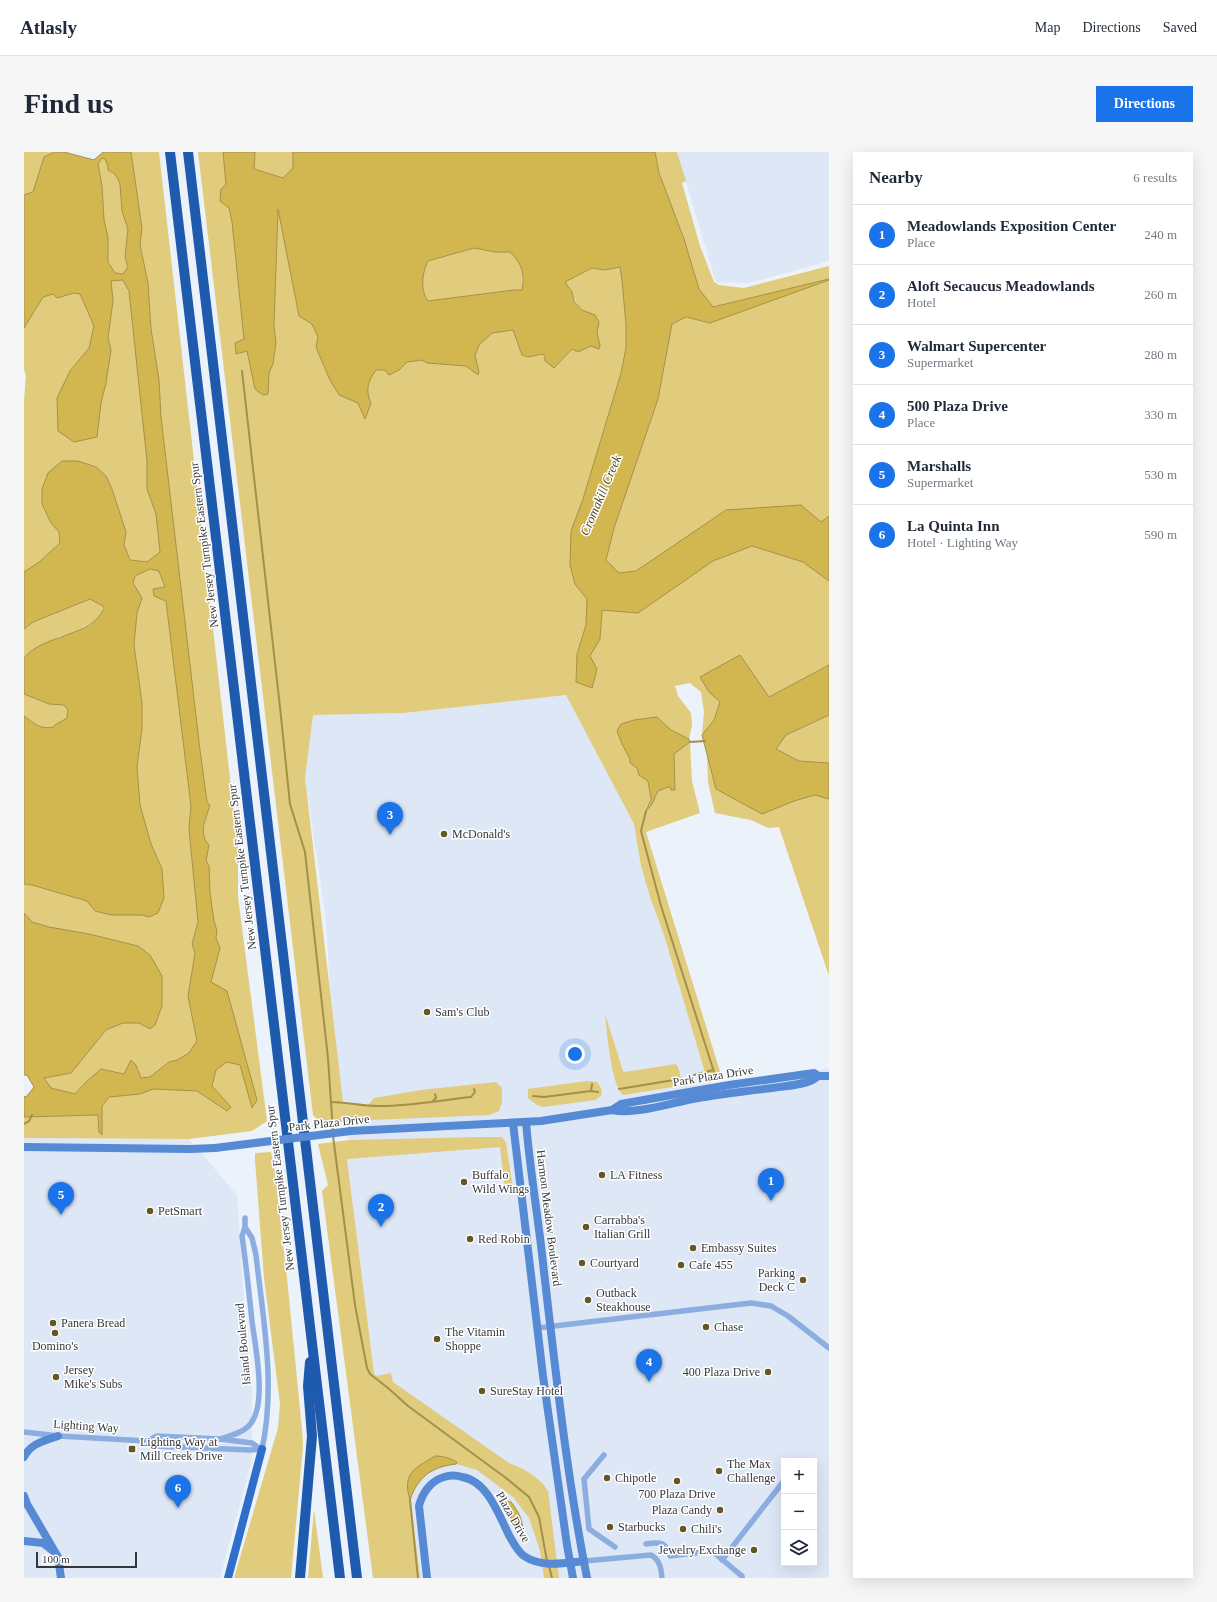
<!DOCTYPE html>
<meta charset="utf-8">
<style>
body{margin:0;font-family:Georgia,serif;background:#f6f6f7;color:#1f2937}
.controls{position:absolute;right:12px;bottom:12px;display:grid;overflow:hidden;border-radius:0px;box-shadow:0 4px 16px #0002}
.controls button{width:36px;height:36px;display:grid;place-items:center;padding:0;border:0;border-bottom:1px solid #e0e1e3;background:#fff;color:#1f2937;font:20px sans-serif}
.scale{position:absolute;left:12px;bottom:10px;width:101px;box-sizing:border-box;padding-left:4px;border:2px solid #35373a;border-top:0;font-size:11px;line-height:14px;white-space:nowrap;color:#35373a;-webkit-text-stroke:3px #fff;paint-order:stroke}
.you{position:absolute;left:551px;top:902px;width:14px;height:14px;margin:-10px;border:3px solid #fff;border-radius:50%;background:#1a73e8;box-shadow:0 0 0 6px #1a73e833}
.badge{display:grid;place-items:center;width:26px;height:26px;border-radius:50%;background:#1a73e8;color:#fff;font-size:13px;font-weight:700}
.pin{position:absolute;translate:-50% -33px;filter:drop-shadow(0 1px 2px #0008)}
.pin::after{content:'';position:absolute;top:21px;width:14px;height:12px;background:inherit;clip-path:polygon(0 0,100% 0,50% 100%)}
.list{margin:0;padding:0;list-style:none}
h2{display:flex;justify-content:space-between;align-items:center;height:52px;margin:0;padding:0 16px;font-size:17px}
h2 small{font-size:13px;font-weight:400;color:#747a83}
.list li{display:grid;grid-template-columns:26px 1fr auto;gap:12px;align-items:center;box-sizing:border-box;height:60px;padding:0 16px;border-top:1px solid #e0e1e3}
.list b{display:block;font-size:15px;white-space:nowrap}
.list p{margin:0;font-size:13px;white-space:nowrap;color:#747a83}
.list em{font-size:13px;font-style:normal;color:#747a83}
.icon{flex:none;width:22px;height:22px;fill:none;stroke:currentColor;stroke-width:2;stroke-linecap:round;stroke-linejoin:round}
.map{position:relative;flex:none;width:805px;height:1426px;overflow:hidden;border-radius:0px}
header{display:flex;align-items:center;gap:24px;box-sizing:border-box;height:56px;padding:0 20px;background:#fff;border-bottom:1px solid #e0e1e3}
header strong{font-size:19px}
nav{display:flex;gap:22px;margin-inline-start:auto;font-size:14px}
.intro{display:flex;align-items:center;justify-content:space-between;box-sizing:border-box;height:96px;padding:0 24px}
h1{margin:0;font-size:28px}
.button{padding:10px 18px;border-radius:0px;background:#1a73e8;color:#fff;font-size:14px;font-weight:700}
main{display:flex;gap:24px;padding:0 24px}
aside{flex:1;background:#fff;border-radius:0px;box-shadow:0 4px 16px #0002}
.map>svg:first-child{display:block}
.built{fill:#dde7f6;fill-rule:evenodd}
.green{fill:#e1cb7c}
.water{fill:#d2b751;stroke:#a3914a;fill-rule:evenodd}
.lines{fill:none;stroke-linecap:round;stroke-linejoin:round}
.stream{stroke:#a3914a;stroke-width:2}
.street{stroke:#8bade0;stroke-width:5.5}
.secondary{stroke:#578ad4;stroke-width:8}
.primary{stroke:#2f6fcb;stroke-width:8}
.highway{stroke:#1e5aae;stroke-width:10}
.secondary-bridge{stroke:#578ad4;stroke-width:8}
.poi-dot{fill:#655724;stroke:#fff;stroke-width:1.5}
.labels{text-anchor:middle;stroke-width:3;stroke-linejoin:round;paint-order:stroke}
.street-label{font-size:12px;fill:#35373a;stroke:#fff}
.poi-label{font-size:12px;fill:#35373a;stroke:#fff;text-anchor:start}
.water-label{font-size:13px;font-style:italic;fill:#55491f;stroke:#fff}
</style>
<header>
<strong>Atlasly</strong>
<nav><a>Map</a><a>Directions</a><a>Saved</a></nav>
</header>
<div class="intro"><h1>Find us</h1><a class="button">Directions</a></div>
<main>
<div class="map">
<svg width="805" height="1426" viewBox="0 0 805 1426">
<rect width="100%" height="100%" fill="#ecf2fa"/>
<g class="built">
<path d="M 653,0 L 805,0 L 805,109 L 725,131 L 692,130 Z"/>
<path d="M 542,543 L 610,672 L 617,714 L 626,745 L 640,783 L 686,939 L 805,916 L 805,1426 L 372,1426 L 350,1221 L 323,1007 L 327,1006 L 308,873 L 302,767 L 281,626 L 289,563 L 380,561 ZM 760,1309 L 790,1309 L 790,1411 L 760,1411 Z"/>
<path d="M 0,986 L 165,987 L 213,1043 L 220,1150 L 228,1235 L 228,1308 L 196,1426 L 0,1426 Z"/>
</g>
<g class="green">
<path d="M 0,0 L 31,0 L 20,5 L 9,40 L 0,43 Z"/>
<path d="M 107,0 L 135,0 L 214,697 L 214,745 L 243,969 L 228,979 L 165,987 L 0,986 L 0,965 L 74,963 L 75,980 L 78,954 L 84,945 L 116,942 L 129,937 L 173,939 L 203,959 L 207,955 L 188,934 L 191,918 L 203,910 L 216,912 L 228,956 L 233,948 L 187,830 L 196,796 L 192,786 L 193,779 L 190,769 L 186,741 L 185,714 L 182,709 L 185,693 C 175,681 182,667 186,653 L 183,650 L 176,598 L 137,265 L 135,228 L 127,177 L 124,131 L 116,93 L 118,76 Z"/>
<path d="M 174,0 L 199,0 L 205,56 L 208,70 L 220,187 L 211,191 L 213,202 L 223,199 L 231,237 L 244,242 L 245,221 L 249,212 L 252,191 L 250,174 L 254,55 L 275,164 L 288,172 L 294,185 L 292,195 L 315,243 L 334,251 L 343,243 L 346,226 L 352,218 L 361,218 L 365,223 L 375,218 L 383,210 L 398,208 L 404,211 L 442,214 L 455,220 L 451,204 L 455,193 L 467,181 L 489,177 L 498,203 L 504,205 L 519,202 L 521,205 L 534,212 L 548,197 L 562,197 L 567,194 L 576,193 L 573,181 L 575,170 C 569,161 565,163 558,157 C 550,150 547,139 540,130 L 568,116 L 581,118 L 596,115 L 598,128 L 602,173 L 602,196 L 597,221 L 559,347 L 547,379 L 551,432 L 563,447 L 562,473 L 553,502 L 552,530 L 568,536 L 573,517 L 566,504 L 576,487 L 578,458 L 614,460 L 689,409 L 728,394 L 779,410 L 805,429 L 805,513 L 745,545 L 715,503 L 685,540 L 696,550 L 690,568 L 678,583 L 680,560 L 677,540 L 666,531 L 651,534 L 654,544 L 667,561 L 668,573 L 665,587 L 647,578 L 633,565 L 610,568 L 597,572 L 593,579 L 598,592 L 606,607 L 606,611 L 613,616 C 615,622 620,623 623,628 C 630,638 627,649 621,658 L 632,645 L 634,639 L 644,635 L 651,638 L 650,602 L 666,590 L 668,629 L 676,661 L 622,680 L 698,926 L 684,931 L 640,783 L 626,745 L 617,714 L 610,672 L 542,543 L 380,561 L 289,563 L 281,626 L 319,950 L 344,953 L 350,946 L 397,938 L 472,930 L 478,936 L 478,950 L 475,959 L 465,963 L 325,969 L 297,972 L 289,963 Z"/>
<path d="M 231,0 L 269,0 L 269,16 L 259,26 L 229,17 Z"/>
<path d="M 631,0 L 653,0 L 662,29 L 658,31 L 676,94 L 690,130 L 695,133 L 720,136 L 805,114 L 805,127 L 689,155 L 675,137 L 660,87 L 635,21 Z"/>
<path d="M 78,6 L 81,7 L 84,14 L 84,18 L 90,21 L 94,27 L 96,32 L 98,59 L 104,77 L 101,105 L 104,115 L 99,122 L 91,121 L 84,110 L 84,85 L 80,68 L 78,34 L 74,12 Z"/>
<path d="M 450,96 L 471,100 L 486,100 C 498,111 500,123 498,138 L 490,138 L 404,149 C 396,137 398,121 404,109 Z"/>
<path d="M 99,128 L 105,139 L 123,309 L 123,337 L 132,362 L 136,400 L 123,410 L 106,408 L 100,393 L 101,380 L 88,337 L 82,324 L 72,315 L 54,309 L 18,337 L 18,352 L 27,371 L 35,380 L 36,391 L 14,411 L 0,420 L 0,250 L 2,223 L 0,218 L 0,176 L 19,145 L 29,141 L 33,146 L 50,141 L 56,142 L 70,174 L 65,196 L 46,219 L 77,251 L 82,231 L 87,198 L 84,186 L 89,149 L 87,129 Z"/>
<path d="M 805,128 L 805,364 L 797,370 L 702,358 L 612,419 L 595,421 L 582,408 L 590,376 L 634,247 L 648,172 L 662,165 L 686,171 Z"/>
<path d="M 126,417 L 135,419 L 141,435 L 129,437 L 130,444 L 142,448 L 167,654 L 165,678 L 174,770 L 168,792 L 171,801 L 164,844 L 173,889 L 165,901 L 153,908 L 145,910 L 126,925 L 117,926 L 112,913 L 100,922 L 77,917 L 62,930 L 51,942 L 27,936 L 20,926 L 47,921 L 82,878 L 99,871 L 115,871 L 126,877 L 114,794 L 65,782 L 25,775 L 8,770 L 0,761 L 0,732 L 8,733 L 63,749 L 71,759 L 87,763 L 118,763 L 125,765 L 134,760 L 140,746 L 138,717 L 127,692 L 116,653 L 113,614 L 118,577 L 118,551 L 110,493 L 113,461 L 118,446 L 109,431 L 111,424 Z"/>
<path d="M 66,447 L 79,454 L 78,461 L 74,467 L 45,483 L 36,484 L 0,506 L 0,477 L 9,470 Z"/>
<path d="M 0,542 L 25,552 L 40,553 L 44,557 L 43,566 L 32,573 L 31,575 C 16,578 11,572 0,564 Z"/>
<path d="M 805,563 L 805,611 L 775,609 L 752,597 L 762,583 Z"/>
<path d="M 683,602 L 692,637 L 770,649 L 791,643 L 805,647 L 805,824 L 755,675 L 744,676 L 727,668 L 691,661 L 684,630 Z"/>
<path d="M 581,862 L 599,919 L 601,920 L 652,912 C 656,917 658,928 655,934 L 599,943 C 587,933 583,880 581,862 Z"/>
<path d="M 563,929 L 573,930 L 578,938 L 577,944 L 571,948 L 519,955 L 513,953 L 504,946 L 504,937 Z"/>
<path d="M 455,985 L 478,985 L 482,991 L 489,1037 L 486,1043 L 483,1041 L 481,1037 L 476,995 L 323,1007 L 350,1221 L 352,1224 L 367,1221 L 369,1230 L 485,1311 C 500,1317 515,1324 524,1339 L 535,1426 L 520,1426 L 516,1399 L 505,1366 L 489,1345 L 453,1318 L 432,1312 L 433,1310 L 384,1326 L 383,1331 L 387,1350 L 396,1426 L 349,1426 L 298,1039 L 304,1033 L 294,992 L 326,988 Z"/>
<path d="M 247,1000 L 250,1014 L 263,1126 L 278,1277 L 279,1294 L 267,1426 L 210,1426 L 254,1276 L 256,1252 L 240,1126 L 231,1008 L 231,1001 Z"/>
<path d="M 290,1357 L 299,1426 L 284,1426 Z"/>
</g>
<g class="water">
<path d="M 31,0 L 40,0 L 70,8 L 79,0 L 107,0 L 118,76 L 116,93 L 124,131 L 127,177 L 135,228 L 137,265 L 176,598 L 183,650 L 186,653 C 182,667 174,681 185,693 L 182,709 L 185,714 L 186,741 L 190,769 L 193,779 L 192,786 L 196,796 L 187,830 L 203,839 L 233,948 L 228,956 L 216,913 L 203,910 L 192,918 L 188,934 L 207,955 L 203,959 L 173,939 L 129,937 L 116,942 L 85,945 L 78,954 L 78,983 L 75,980 L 74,963 L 0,965 L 0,945 L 3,944 L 10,935 L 3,923 L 0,923 L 0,761 L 8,770 L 25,775 L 65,782 L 114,794 L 126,803 L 138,824 L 138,854 L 131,873 L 126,877 L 115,871 L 99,871 L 82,878 L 47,921 L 20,926 L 27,936 L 51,942 L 62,930 L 77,917 L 100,922 L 107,908 L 112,913 L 117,926 L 126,925 L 145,910 L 153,908 L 165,901 L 173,889 L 164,844 L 171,801 L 168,792 L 174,770 L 165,677 L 167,654 L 142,449 L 130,444 L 129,437 L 141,435 L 135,419 L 126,417 L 111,424 L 109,431 L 118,446 L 113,461 L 110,493 L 118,551 L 118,577 L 113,614 L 116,653 L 127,692 L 138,717 L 140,746 L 134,761 L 125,765 L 118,763 L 87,763 L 71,759 L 63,749 L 8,733 L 0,732 L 0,564 C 11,572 16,578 30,575 L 31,573 L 43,566 L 44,558 L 40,553 L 25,552 L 0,542 L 0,506 C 19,482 69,485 80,456 L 79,454 L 66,447 L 9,470 L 0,477 L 0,420 L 14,411 L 36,391 L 35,380 L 27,371 L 18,352 L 18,337 L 24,321 L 38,309 L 54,309 L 72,315 L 82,324 L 88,337 L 102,380 L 100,393 L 106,408 L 123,410 L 136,400 L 132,362 L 123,337 L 123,309 L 105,139 L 99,128 L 87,129 L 89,149 L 84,186 L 87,198 L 82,231 L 77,251 L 73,285 L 50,290 L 34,279 L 33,246 L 46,219 L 65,196 L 70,174 L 56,142 L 50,141 L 33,146 L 29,142 L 19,145 L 0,176 L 0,43 L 9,40 L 20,5 ZM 78,6 L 81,7 L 84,14 L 84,18 L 90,21 L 94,27 L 96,32 L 98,59 L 104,77 L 101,105 L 104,115 L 99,122 L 91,121 L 84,110 L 84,85 L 80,68 L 78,34 L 74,12 Z"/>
<path d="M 199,0 L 231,0 L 230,17 L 259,26 L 269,16 L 269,0 L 631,0 L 635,21 L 660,87 L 675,137 L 689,155 L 805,127 L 805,128 L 686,171 L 662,165 L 648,172 L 634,247 L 590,376 L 582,408 L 595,421 L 612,419 L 702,358 L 777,353 L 797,370 L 805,364 L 805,429 L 779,410 L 728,394 L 689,409 L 614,461 L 578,458 L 576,487 L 566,504 L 573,517 L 568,536 L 552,530 L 553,502 L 562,473 L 563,447 L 551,432 L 546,413 L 547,379 L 559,347 L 597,221 L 602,196 L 602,173 L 598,128 L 596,115 L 581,118 L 568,116 L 541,130 L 548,140 L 550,149 L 558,158 L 571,163 L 575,170 L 573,181 L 576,193 L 575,197 L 567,194 L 554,200 L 548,197 L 530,216 L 521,209 L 521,205 L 519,202 L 504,205 L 498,203 L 489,178 L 468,181 L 455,193 L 451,204 L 455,220 L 454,223 L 442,214 L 403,211 L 398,208 L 383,210 L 375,218 L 365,223 L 361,218 L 352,218 C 344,229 341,239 347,251 L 341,267 L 334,251 L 315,243 L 306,228 L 292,195 L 294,185 L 288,172 L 275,164 L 254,57 L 250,174 L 252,191 L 249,212 L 245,221 L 244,242 L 239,243 L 231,237 L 223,199 L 212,202 L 211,191 L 220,187 L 208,70 L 205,56 L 196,49 L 197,37 L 202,32 ZM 450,96 L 471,100 L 486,100 C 498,111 501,123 498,138 L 490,138 L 404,149 C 396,138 398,121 404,109 Z"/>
<path d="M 716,503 L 745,545 L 805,513 L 805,563 L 762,583 L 752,597 L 775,609 L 805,611 L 805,647 L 791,643 L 770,649 L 738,662 L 692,637 L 678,583 L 690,568 L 696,550 L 685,540 L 676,525 Z"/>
<path d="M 633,565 L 647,578 L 665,587 L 666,590 L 650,602 L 651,638 L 647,638 L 647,636 L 644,635 L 634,639 L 628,652 L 622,659 L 627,647 L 624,629 L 615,623 L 613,616 L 606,611 L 606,607 L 598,592 L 593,579 L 597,572 L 610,568 Z"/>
<path d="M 411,1304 C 419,1304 426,1306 433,1310 L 432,1312 C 407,1315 394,1325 386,1348 C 378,1321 390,1317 411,1304 Z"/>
<path d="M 483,1349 L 487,1350 C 495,1360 499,1368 499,1382 L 496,1383 L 493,1380 L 481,1352 Z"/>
</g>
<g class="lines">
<g class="stream">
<path d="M 218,219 L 256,555 L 266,652 L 281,700 L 304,906 L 309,980"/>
<path d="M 666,590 L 681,589"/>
<path d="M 622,659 L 617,679 L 637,754 L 690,920"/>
<path d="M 670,923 L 689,918"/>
<path d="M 595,937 L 650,928"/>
<path d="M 567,939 L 568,932"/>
<path d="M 509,944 L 520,945 L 567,939 L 574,940"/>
<path d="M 409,949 L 412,946 L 411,942"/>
<path d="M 307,950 C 324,950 341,955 357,954 C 387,954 417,948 447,945 L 451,940 L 450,937"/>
<path d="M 0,972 L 5,969 L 8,963"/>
<path d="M 309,984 L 331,1153 L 343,1216 L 346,1222 L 364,1236 L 384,1254 L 482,1326 L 505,1345 L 515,1365 L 523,1409"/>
<path d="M 386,1348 L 394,1426"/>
<path d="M 525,1414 L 528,1426"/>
</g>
<g class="street">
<path d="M 513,1176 L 727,1151 L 747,1154 L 764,1164 L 805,1196"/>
<path d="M 0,1280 L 35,1284 L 123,1289 L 133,1284 L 196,1287 L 228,1291 L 235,1296"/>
<path d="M 196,1287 C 208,1283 223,1280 229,1268 C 242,1246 231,1193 228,1169 C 225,1140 222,1112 218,1084 L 221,1075 L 221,1066"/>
<path d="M 123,1289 L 132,1294 L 226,1298 L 238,1297 C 252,1233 239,1167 232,1103 L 228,1086 L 221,1075"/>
<path d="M 580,1303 L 560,1327 L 565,1377 L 591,1395"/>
<path d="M 622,1392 C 637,1390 641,1389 646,1404 L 688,1399 L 718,1424 L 718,1426"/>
<path d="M 698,1408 L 759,1330"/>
<path d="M 560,1409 L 627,1403 C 636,1408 637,1416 638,1426"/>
</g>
<g class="secondary">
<path d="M 588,958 L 597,952 L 705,933 L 790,921 L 794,924 L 805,924"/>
<path d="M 502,970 C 506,1020 515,1070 520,1120 C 532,1223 543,1325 563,1426"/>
<path d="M 489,971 L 519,1224 L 543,1393 L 549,1426"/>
<path d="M 327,979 L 517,969 L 588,958 C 610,963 647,951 669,947 C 695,942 722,939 748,936 C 760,934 786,933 794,924"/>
<path d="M 0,995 L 166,997 L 191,996"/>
<path d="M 0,1305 C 7,1291 20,1289 34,1284"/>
<path d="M 0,1344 L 3,1352 L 34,1405 L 37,1426"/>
<path d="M 0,1389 L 19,1391 L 29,1399"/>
<path d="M 403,1426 L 395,1354 C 398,1342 406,1329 420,1325 C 426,1323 432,1323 438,1325 C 464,1329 475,1364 486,1385 C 490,1392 494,1400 500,1404 C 518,1416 540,1411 560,1409"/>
</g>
<path class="primary" d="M 204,1426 L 238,1297"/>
<g class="highway">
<path d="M 146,0 L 316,1426"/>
<path d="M 164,0 L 333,1426"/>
<path d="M 276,1426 L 288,1284 L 284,1234 L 286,1210"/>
</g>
<path class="secondary-bridge" d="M 191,996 L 327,979"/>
</g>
<g class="poi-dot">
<circle cx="420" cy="682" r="4"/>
<circle cx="403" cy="860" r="4"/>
<circle cx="578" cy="1023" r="4"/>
<circle cx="440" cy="1030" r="4"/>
<circle cx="126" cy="1059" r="4"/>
<circle cx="562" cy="1075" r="4"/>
<circle cx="446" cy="1087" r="4"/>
<circle cx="669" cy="1096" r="4"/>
<circle cx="558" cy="1111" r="4"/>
<circle cx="657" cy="1113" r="4"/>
<circle cx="779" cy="1128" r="4"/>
<circle cx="564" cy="1148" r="4"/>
<circle cx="29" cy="1171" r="4"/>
<circle cx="682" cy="1175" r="4"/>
<circle cx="31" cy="1181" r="4"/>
<circle cx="413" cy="1187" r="4"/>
<circle cx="744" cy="1220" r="4"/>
<circle cx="32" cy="1225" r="4"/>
<circle cx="458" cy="1239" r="4"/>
<rect x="104" y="1293" width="8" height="8" rx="2"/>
<circle cx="695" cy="1319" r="4"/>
<circle cx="583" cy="1326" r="4"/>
<circle cx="653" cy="1329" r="4"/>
<circle cx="696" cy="1358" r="4"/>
<circle cx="586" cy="1375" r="4"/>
<circle cx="659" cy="1377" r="4"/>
<circle cx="730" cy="1398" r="4"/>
</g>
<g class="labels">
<g class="street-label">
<text transform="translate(180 393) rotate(-97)" y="4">New Jersey Turnpike Eastern Spur</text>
<text transform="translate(218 715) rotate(-97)" y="4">New Jersey Turnpike Eastern Spur</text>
<text transform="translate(689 924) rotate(-9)" y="4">Park Plaza Drive</text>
<text transform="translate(305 971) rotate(-6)" y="4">Park Plaza Drive</text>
<text transform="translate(256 1036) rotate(-97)" y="4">New Jersey Turnpike Eastern Spur</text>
<text transform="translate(525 1066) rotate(83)" y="4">Harmon Meadow Boulevard</text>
<text transform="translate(219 1192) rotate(-95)" y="4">Island Boulevard</text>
<text transform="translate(62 1274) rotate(4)" y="4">Lighting Way</text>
<text transform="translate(489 1365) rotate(60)" y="4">Plaza Drive</text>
</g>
<g class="poi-label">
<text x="428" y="686">McDonald's</text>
<text x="411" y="864">Sam's Club</text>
<text x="448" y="1027">Buffalo<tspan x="448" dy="14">Wild Wings</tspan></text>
<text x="586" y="1027">LA Fitness</text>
<text x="134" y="1063">PetSmart</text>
<text x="570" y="1072">Carrabba's<tspan x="570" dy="14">Italian Grill</tspan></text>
<text x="454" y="1091">Red Robin</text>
<text x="677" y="1100">Embassy Suites</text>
<text x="566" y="1115">Courtyard</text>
<text x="665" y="1117">Cafe 455</text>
<text x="771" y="1125" text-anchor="end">Parking<tspan x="771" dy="14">Deck C</tspan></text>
<text x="572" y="1145">Outback<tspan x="572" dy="14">Steakhouse</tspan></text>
<text x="37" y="1175">Panera Bread</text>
<text x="690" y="1179">Chase</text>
<text x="421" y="1184">The Vitamin<tspan x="421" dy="14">Shoppe</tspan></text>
<text x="31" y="1198" text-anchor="middle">Domino's</text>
<text x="40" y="1222">Jersey<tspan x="40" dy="14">Mike's Subs</tspan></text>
<text x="736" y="1224" text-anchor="end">400 Plaza Drive</text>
<text x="466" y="1243">SureStay Hotel</text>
<text x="116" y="1294">Lighting Way at<tspan x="116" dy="14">Mill Creek Drive</tspan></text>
<text x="703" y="1316">The Max<tspan x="703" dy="14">Challenge</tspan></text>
<text x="591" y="1330">Chipotle</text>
<text x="653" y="1346" text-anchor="middle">700 Plaza Drive</text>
<text x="688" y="1362" text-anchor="end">Plaza Candy</text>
<text x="594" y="1379">Starbucks</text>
<text x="667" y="1381">Chili's</text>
<text x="722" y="1402" text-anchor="end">Jewelry Exchange</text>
</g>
<g class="water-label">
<text transform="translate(576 343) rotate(-67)" y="5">Cromakill Creek</text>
</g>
</g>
</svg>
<div class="controls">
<button>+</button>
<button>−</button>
<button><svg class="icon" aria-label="layers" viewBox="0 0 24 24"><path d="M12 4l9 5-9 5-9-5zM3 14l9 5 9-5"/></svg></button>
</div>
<div class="scale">100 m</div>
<div class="you"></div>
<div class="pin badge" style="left:747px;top:1049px">1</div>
<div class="pin badge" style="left:357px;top:1075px">2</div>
<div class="pin badge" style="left:366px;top:683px">3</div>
<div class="pin badge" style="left:625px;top:1230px">4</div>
<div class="pin badge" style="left:37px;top:1063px">5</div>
<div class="pin badge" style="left:154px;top:1356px">6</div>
</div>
<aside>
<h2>Nearby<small>6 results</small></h2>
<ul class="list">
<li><span class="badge">1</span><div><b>Meadowlands Exposition Center</b><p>Place</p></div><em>240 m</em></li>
<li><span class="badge">2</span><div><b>Aloft Secaucus Meadowlands</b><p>Hotel</p></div><em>260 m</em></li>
<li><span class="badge">3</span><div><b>Walmart Supercenter</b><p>Supermarket</p></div><em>280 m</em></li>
<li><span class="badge">4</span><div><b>500 Plaza Drive</b><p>Place</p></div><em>330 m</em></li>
<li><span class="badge">5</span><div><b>Marshalls</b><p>Supermarket</p></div><em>530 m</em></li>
<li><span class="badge">6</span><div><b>La Quinta Inn</b><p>Hotel · Lighting Way</p></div><em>590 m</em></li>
</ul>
</aside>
</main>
